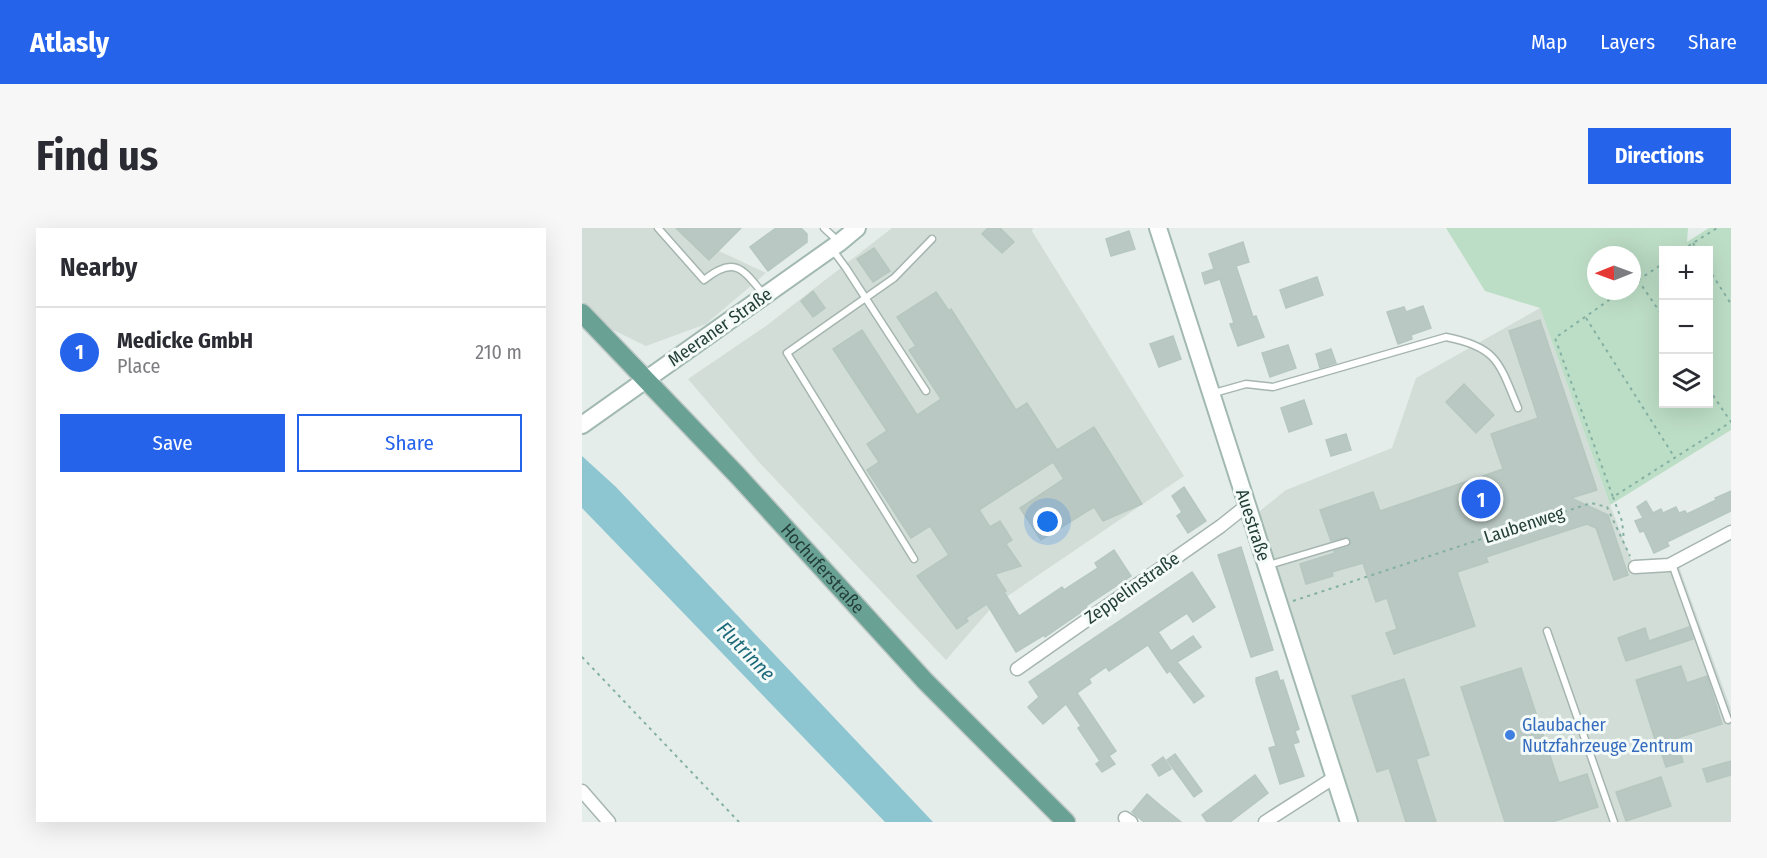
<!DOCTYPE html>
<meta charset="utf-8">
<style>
body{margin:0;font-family:"Fira Sans Condensed",sans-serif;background:#f7f7f7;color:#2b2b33}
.controls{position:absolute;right:18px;top:18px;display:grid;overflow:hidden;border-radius:0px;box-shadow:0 6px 24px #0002}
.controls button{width:54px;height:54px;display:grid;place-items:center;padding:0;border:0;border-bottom:2px solid #e1e1e2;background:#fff;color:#2b2b33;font:30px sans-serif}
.compass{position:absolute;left:1005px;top:18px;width:54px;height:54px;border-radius:50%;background:#fff;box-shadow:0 6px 24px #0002;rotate:269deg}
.you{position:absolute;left:466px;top:294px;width:21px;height:21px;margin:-15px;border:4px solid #fff;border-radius:50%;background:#1a73e8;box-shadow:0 0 0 9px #1a73e833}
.badge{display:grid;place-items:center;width:39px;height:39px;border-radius:50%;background:#2563eb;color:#fff;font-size:20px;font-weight:700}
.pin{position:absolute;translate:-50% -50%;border:3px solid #fff;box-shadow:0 2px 6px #0006}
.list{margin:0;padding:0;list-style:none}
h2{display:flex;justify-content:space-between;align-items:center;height:78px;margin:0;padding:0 24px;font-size:26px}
h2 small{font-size:20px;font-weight:400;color:#7c7c81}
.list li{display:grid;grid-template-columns:39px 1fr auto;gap:18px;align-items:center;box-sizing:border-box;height:90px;padding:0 24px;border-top:2px solid #e1e1e2}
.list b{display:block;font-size:22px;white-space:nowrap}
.list p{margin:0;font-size:20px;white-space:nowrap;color:#7c7c81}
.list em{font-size:20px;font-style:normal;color:#7c7c81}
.actions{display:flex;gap:12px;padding:18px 24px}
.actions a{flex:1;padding:14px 0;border:2px solid #2563eb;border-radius:0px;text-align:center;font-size:21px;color:#2563eb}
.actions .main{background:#2563eb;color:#fff}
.icon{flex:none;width:33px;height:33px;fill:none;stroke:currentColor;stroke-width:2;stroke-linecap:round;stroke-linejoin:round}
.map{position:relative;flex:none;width:1149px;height:594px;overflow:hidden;border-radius:0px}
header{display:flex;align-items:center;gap:36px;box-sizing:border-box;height:84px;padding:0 30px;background:#2563eb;color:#fff}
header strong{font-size:28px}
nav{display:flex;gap:33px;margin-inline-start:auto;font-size:21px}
.intro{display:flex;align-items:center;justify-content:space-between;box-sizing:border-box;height:144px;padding:0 36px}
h1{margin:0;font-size:42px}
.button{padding:15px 27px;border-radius:0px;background:#2563eb;color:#fff;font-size:21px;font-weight:700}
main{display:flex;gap:36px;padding:0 36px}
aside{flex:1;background:#fff;border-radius:0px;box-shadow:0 6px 24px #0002}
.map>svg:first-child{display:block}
.built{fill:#d2ddd8}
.green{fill:#bddec6;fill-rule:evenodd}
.water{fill:#8dc6d1}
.building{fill:#b9c8c2;stroke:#b6c7c0;stroke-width:1.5}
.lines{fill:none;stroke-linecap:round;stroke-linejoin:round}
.lane-casing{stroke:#a6b5b0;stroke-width:9}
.street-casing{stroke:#a6b5b0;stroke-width:15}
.secondary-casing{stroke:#a2b9b1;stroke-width:20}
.primary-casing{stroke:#c1c9c7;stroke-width:21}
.path{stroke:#84b0a3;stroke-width:2;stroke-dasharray:3 4.5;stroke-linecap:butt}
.lane{stroke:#fff;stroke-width:6}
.street{stroke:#fff;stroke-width:12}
.secondary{stroke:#fff;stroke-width:16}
.primary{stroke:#69a294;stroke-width:18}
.shop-dot{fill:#3f7fe0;stroke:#f4faf7;stroke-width:2}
.labels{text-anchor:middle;stroke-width:6;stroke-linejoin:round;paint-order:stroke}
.street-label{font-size:18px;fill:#233f38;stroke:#f4faf7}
.shop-label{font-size:18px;fill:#366cbe;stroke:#f4faf7;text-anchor:start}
.water-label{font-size:20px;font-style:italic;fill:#1d6a7b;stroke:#f4faf7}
</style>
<header>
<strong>Atlasly</strong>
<nav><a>Map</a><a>Layers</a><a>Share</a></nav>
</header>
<div class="intro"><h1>Find us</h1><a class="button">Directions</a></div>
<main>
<aside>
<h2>Nearby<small></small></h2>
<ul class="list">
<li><span class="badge">1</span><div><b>Medicke GmbH</b><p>Place</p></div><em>210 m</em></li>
</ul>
<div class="actions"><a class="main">Save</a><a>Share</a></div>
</aside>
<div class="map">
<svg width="1149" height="594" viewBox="0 0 1149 594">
<rect width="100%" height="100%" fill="#e4ede9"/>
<g class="built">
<path d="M 0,0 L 159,0 L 137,23 L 184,45 L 124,96 L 64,118 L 27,100 L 0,73 Z"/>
<path d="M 310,0 L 451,0 L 450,3 L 602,248 L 411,378 L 364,432 L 176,233 L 106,151 L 184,98 Z"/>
<path d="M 958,80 L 1028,277 L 1052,339 L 1095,333 L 1149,481 L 1149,594 L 770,594 L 668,291 L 704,262 L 810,220 L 834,150 Z"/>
</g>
<path class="green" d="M 864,0 L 1106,0 L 1105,14 L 1127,0 L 1149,0 L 1149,202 L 1028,277 L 958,80 L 903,63 ZM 1082,22 L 1126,22 L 1126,176 L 1082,176 ZM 1014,27 L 1050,27 L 1050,63 L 1014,63 Z"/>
<path class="water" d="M 0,228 L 34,259 L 351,594 L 303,594 L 0,280 Z"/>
<g class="building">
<path d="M 94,0 L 159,0 L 127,32 Z"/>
<path d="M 194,0 L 219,0 L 225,6 L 225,14 L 186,43 L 168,19 Z"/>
<path d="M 406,0 L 418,0 L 432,14 L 420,25 L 400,6 Z"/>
<path d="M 547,3 L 553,21 L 529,28 L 524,11 Z"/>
<path d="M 661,14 L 667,34 L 654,38 L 671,89 L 674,88 L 682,109 L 656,118 L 648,96 L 652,95 L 638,51 L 623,56 L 620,45 L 632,41 L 627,26 Z"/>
<path d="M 292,20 L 308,43 L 291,54 L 275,31 Z"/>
<path d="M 735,49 L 741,67 L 704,80 L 698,62 Z"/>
<path d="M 231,63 L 243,80 L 231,89 L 219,73 Z"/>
<path d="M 354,64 L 367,83 L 369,81 L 434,182 L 445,175 L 475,222 L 512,199 L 560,276 L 521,293 L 512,279 L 459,312 L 438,280 L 482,251 L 471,234 L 397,282 L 408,299 L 418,293 L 430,312 L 424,316 L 439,338 L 413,346 L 424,363 L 422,364 L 437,388 L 480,359 L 482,362 L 516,340 L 513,335 L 532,322 L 549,348 L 504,378 L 505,380 L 463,409 L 462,407 L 434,424 L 405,376 L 384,390 L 386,393 L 375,401 L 335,348 L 367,327 L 348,298 L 329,310 L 285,242 L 297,234 L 285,216 L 305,203 L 251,121 L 280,102 L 335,187 L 359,171 L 327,122 L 334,118 L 315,89 Z"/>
<path d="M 841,78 L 849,100 L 829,107 L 830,111 L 816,116 L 805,84 L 822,79 L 824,84 Z"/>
<path d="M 958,92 L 1015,262 L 989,270 L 1026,287 L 1046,347 L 1032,352 L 1014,300 L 1005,296 L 904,329 L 906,334 L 875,344 L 893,398 L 812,426 L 804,405 L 815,401 L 805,370 L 794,374 L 781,335 L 750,344 L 751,348 L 724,356 L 718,336 L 753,325 L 752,323 L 766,319 L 769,315 L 768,311 L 765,309 L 749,313 L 738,282 L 791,264 L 798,283 L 921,241 L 909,206 L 956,190 L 927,103 Z"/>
<path d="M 591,108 L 599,131 L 577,139 L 568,116 Z"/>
<path d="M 706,117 L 714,140 L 688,149 L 680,125 Z"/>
<path d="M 749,121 L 754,135 L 738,140 L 734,126 Z"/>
<path d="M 882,156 L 912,187 L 894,205 L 864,174 Z"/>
<path d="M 722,172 L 730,196 L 707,204 L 699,180 Z"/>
<path d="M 764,206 L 769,222 L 749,228 L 744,212 Z"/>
<path d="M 602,259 L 624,293 L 606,305 L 595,288 L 600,284 L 590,268 Z"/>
<path d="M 1149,263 L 1149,283 L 1085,314 L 1087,318 L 1072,325 L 1062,303 L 1058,304 L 1053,293 L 1061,290 L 1055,279 L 1064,273 L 1071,285 L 1079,281 L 1081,285 L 1094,279 L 1097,285 L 1103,283 L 1105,286 L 1134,272 L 1133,270 Z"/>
<path d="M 659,319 L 691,422 L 669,429 L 636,327 Z"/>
<path d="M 610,344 L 633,379 L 611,394 L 605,385 L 576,404 L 589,423 L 611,408 L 619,419 L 595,434 L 622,468 L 612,475 L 588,443 L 585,445 L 566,417 L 527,443 L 524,439 L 507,451 L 509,455 L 495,465 L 534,523 L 527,528 L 533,536 L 520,544 L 514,536 L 518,533 L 496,500 L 499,498 L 484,476 L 461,496 L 446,479 L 457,469 L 447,454 Z"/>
<path d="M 1107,399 L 1111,411 L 1044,433 L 1036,410 L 1063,400 L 1067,413 Z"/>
<path d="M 1099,438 L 1105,455 L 1125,448 L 1140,496 L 1095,510 L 1101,534 L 1084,539 L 1079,524 L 1077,524 L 1054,452 Z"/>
<path d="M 939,440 L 977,555 L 1005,546 L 1016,579 L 970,594 L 923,594 L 879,459 Z"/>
<path d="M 695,443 L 698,453 L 701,452 L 717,501 L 713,503 L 717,514 L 711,516 L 722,548 L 698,556 L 687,520 L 694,518 L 674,454 L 674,450 Z"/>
<path d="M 822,451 L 847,527 L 834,531 L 854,594 L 824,594 L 807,540 L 795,544 L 770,468 Z"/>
<path d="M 593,526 L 620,563 L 612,569 L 585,532 Z"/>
<path d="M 581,529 L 589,541 L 577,548 L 570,537 Z"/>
<path d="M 1149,533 L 1149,547 L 1125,554 L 1121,541 Z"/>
<path d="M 673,547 L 686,565 L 648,594 L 625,594 L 620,587 Z"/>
<path d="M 1079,549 L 1089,578 L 1044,593 L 1034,564 Z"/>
<path d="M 565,566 L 579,578 L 599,594 L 562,594 L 550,584 Z"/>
</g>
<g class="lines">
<defs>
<g id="lane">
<path d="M 76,0 L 122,52 C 153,27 161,41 182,67"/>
<path d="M 242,0 L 257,14"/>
<path d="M 250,21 L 264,40 L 344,163"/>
<path d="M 632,165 L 664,156 L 691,159 L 864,109 C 915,119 917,134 936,180"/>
<path d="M 332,331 L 205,125 L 312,50 L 350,11"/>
<path d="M 1090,336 L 1146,492"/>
<path d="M 687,337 L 764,314"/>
<path d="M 965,403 L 1032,594"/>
</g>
<g id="street">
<path d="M 1053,339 L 1087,337 L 1149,304"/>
<path d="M 435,441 L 639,298 L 664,278"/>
<path d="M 0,563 L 27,594"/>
<path d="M 543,590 L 549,594"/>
<path d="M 683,594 L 753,549"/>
</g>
<g id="secondary">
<path d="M 576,0 L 767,594"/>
<path d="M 0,197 L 257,15 L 275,0"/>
</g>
<g id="primary">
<path id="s1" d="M 0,85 L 156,248 L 343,453 L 484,594"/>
</g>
</defs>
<use href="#lane" class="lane-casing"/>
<use href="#street" class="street-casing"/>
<use href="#secondary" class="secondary-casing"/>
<use href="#primary" class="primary-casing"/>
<g class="path">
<path d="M 1111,15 L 1115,22"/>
<path d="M 1100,22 L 1135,0"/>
<path d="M 1126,40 L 1149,76"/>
<path d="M 1056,52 L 1082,90"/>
<path d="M 1050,56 L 1082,35"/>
<path d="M 1040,63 L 973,110 L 1031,269 L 1149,194 L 1126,160"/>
<path d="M 1004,90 L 1093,230"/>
<path d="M 1031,269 L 1040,293 L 1042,312"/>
<path d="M 711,373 L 1009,275 L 1025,279 L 1048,328"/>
<path d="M 0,429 L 157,594"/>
</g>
<use href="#lane" class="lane"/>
<use href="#street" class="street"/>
<use href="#secondary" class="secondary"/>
<use href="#primary" class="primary"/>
</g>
<circle class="shop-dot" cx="928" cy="507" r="6"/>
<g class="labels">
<g class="street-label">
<text transform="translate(138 99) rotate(-35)" y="6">Meeraner Straße</text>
<text transform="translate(671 297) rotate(72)" y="6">Auestraße</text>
<text transform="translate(942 297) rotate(-18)" y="6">Laubenweg</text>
<text dy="6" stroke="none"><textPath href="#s1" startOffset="351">Hochuferstraße</textPath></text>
<text transform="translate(550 360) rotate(-35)" y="6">Zeppelinstraße</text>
</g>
<g class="shop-label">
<text x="940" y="503">Glaubacher<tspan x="940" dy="21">Nutzfahrzeuge Zentrum</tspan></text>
</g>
<g class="water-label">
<text transform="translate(164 423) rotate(46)" y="7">Flutrinne</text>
</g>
</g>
</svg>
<div class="controls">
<button>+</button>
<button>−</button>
<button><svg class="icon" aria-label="layers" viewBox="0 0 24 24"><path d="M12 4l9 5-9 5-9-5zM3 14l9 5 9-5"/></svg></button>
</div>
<svg class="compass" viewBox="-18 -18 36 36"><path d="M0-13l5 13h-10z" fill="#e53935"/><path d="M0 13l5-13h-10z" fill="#7c7c81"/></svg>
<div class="you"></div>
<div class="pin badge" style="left:899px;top:271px">1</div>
</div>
</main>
